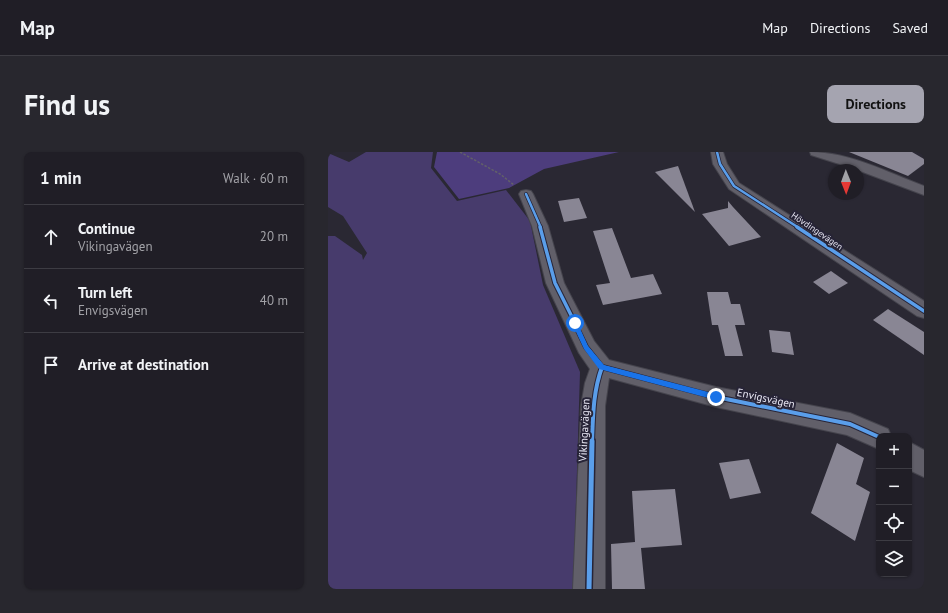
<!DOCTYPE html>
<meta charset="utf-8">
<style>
body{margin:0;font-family:"PT Sans",sans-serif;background:#28272e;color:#f1f3f6}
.controls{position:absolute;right:12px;bottom:12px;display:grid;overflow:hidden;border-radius:8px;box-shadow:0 1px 3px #0004}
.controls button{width:36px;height:36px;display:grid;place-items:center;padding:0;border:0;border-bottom:1px solid #3d3c43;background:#201e26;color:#f1f3f6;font:20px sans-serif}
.compass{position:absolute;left:500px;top:12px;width:36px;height:36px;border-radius:50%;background:#201e26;box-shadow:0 1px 3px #0004;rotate:179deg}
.stop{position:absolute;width:12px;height:12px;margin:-9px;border:3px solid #1a73e8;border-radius:50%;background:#fff}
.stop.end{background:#1a73e8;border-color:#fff;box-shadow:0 1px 4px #0008}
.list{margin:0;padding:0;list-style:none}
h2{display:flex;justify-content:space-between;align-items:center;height:52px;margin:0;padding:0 16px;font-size:17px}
h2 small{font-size:13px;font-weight:400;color:#a2a2a7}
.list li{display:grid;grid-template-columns:26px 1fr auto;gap:12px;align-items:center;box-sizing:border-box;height:64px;padding:0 16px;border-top:1px solid #3d3c43}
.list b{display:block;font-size:15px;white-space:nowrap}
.list p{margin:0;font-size:13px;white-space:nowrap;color:#a2a2a7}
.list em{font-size:13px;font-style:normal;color:#a2a2a7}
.icon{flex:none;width:22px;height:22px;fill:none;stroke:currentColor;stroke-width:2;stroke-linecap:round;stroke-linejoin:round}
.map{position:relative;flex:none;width:596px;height:437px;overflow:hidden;border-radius:8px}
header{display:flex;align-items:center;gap:24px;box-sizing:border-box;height:56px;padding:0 20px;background:#201e26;border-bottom:1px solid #3d3c43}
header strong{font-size:19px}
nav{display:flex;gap:22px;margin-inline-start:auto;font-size:14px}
.intro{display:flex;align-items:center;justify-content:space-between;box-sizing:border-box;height:96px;padding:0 24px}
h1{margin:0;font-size:28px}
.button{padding:10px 18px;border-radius:8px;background:#a5a4b0;color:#111;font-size:14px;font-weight:700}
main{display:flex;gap:24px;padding:0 24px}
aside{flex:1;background:#201e26;border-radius:8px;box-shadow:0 1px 3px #0004}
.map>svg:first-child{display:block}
.green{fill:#473b6c}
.forest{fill:#4d3d7d}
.building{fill:#898694}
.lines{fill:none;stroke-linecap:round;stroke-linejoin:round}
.street-casing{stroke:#45444d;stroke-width:2}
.path{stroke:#626069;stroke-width:1.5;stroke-dasharray:2.5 1.5;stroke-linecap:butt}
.street{fill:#615f69;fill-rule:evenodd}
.cycleway-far3-casing{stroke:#272437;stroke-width:4}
.cycleway-far2-casing{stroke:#272437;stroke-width:5.5}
.cycleway-far1-casing{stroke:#272437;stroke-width:6}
.cycleway-casing{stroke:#272437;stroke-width:8}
.cycleway-far3{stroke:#5a9eea;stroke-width:2.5}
.cycleway-far2{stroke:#5a9eea;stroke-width:3.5}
.cycleway-far1{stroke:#5a9eea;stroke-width:4}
.cycleway{stroke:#5a9eea;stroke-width:5}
.route{fill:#1a73e8}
.labels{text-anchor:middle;stroke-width:4;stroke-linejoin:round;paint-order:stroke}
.far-street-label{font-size:9px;fill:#e7e6f3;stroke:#272437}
.street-label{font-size:11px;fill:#e7e6f3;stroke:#272437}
</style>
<header>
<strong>Map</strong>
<nav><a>Map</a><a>Directions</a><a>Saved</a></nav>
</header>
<div class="intro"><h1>Find us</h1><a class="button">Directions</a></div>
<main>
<aside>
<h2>1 min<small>Walk · 60 m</small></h2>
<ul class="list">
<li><svg class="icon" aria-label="ahead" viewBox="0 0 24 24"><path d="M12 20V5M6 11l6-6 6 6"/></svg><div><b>Continue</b><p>Vikingavägen</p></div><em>20 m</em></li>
<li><svg class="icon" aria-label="left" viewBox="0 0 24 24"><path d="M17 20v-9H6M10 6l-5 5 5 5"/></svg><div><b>Turn left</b><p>Envigsvägen</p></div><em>40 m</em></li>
<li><svg class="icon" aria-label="arrive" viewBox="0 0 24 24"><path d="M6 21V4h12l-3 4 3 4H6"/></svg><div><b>Arrive at destination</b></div></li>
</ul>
</aside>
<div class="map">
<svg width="596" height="437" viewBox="0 0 596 437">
<rect width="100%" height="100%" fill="#2a2833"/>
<path class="green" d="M 38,0 L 105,0 L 103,16 L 129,49 L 178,38 L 202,69 L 215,133 L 252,220 L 246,416 L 247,437 L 0,437 L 0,84 L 7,84 L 34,103 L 35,108 L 39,101 L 15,64 L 0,55 L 0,1 L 21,10 Z"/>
<path class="forest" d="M 109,0 L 291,0 L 216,17 L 181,36 L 131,47 L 106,15 Z"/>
<g class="building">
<path d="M 521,0 L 584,0 L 596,7 L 596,12 L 580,24 Z"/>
<path d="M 350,14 L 367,60 L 327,20 Z"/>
<path d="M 251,46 L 259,66 L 236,70 L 230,49 Z"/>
<path d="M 400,49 L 405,55 L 433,85 L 401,94 L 374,62 L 400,56 Z"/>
<path d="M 284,76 L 303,126 L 325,122 L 334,142 L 275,153 L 268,133 L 282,131 L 265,79 Z"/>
<path d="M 503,119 L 520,131 L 501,142 L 485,130 Z"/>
<path d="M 379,140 L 400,140 L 403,152 L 412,152 L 417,173 L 407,173 L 415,204 L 397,204 L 390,173 L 384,173 Z"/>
<path d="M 560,157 L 596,180 L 596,203 L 545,168 Z"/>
<path d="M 441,178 L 462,180 L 466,203 L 444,200 Z"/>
<path d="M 509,291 L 536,306 L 528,332 L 542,340 L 527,389 L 483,361 Z"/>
<path d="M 421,307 L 433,341 L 402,347 L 391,311 Z"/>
<path d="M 347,337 L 354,393 L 313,396 L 317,437 L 284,437 L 283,392 L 307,390 L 304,339 Z"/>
</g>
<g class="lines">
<defs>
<g id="street">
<path d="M 383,0 L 395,0 L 399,12 L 411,31 L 596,149 L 596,166 L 589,164 L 401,37 L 385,12 Z"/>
<path d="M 482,0 C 521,0 559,20 596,34 L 596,43 L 524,16 L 483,3 Z"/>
<path d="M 198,38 L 203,39 L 205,42 L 220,74 L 236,131 L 266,189 L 281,208 L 388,235 L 522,261 L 560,277 L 563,284 L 551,284 L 551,297 L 519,283 L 388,255 L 281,226 L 277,254 L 277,437 L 245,437 L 253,254 L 257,231 L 262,217 L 251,201 L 218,131 L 204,74 L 191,42 L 193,39 Z"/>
<path d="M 581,290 L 596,298 L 596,325 L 581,318 Z"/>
</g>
</defs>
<use href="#street" class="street-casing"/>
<path class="path" d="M 132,0 L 172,22 L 186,33"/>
<use href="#street" class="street"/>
<defs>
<g id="cycleway-far3">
<path d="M 389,0 L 392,12 L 406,34 L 471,76"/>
<path d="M 198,42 L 213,76"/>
</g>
<g id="cycleway-far2">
<path d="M 212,75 L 227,131 L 247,171"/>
<path d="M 469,75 L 596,159"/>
</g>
<g id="cycleway-far1">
<path d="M 246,170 L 258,195 L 274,215 C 265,240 265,264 264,290"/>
<path d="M 274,215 L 388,245 L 522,272 L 551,285"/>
</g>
<path id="cycleway" d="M 261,437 L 264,289"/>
</defs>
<use href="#cycleway-far3" class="cycleway-far3-casing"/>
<use href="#cycleway-far2" class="cycleway-far2-casing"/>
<use href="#cycleway-far1" class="cycleway-far1-casing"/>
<use href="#cycleway" class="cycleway-casing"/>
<use href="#cycleway-far3" class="cycleway-far3"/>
<use href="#cycleway-far2" class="cycleway-far2"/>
<use href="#cycleway-far1" class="cycleway-far1"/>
<use href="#cycleway" class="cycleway"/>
</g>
<path class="route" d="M 245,170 L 249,170 L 260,194 L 276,213 L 388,242 L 391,243 L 391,247 L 388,248 L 271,217 L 256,197 L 244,171 Z"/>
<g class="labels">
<g class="far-street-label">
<text transform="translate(489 79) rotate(34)" y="3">Hövdingevägen</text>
</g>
<g class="street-label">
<text transform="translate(438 246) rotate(12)" y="4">Envigsvägen</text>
<text transform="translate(256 278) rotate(-87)" y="4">Vikingavägen</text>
</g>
</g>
</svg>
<div class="controls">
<button>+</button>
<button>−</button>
<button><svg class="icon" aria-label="locate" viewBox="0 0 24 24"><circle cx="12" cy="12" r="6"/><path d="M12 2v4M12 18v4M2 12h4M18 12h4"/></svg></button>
<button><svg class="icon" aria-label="layers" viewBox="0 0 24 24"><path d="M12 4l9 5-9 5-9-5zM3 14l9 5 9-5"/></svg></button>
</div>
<svg class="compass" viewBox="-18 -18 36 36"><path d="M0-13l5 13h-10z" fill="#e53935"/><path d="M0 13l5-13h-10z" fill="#a2a2a7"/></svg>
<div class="stop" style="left:247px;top:171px"></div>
<div class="stop end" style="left:388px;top:245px"></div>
</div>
</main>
